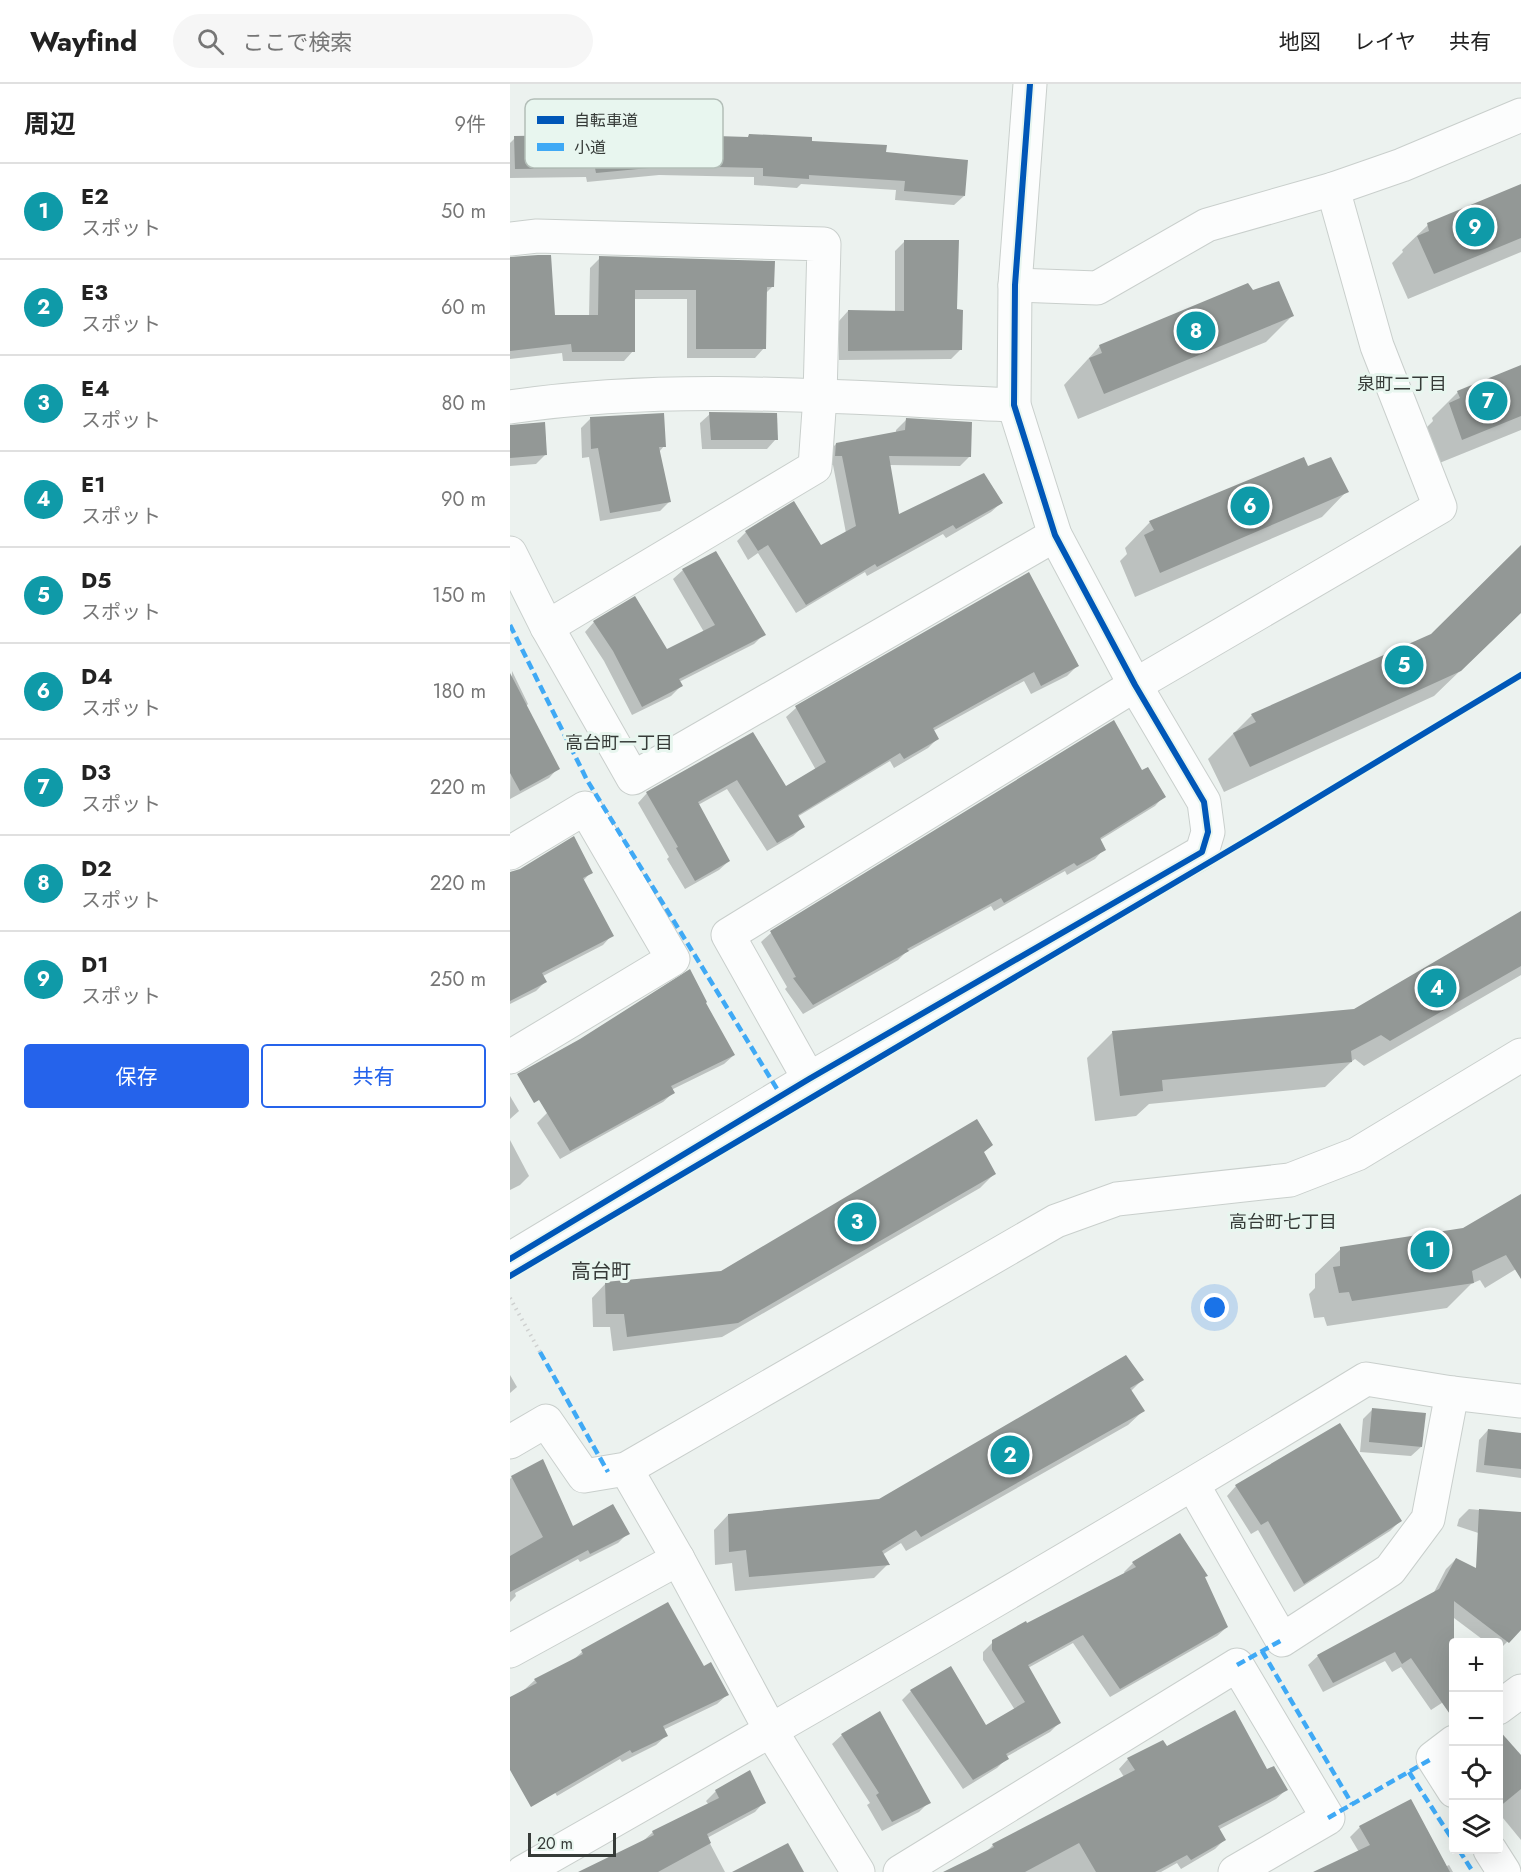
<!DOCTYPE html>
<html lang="ja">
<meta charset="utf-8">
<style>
body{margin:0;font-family:Jost,"Noto Sans JP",sans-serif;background:#f6f6f6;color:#222}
.controls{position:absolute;right:18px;bottom:18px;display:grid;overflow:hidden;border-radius:6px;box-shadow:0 6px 24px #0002}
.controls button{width:54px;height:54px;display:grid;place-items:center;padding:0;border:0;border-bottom:2px solid #e0e0e0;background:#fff;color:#222;font:30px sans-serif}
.scale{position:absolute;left:18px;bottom:15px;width:88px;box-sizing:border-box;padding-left:6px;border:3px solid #363b38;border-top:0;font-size:16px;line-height:21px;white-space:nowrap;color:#363b38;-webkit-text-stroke:4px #e8f6ef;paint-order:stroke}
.you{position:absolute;left:705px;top:1224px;width:21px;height:21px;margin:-15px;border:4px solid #fff;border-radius:50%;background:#1a73e8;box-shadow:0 0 0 9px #1a73e833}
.badge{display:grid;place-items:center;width:39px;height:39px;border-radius:50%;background:#2563eb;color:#fff;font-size:20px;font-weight:700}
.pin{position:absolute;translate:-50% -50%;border:3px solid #fff;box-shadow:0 2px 6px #0006}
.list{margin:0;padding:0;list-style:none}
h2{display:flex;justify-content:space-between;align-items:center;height:78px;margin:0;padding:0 24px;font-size:26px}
h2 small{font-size:20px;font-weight:400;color:#767676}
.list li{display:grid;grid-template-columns:39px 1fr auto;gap:18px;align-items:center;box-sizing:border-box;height:96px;padding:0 24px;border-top:2px solid #e0e0e0}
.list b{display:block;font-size:22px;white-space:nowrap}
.list p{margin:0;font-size:20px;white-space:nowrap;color:#767676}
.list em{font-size:20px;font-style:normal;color:#767676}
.actions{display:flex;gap:12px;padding:18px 24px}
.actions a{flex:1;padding:14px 0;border:2px solid #2563eb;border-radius:6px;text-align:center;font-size:21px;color:#2563eb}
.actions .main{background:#2563eb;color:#fff}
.icon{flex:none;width:33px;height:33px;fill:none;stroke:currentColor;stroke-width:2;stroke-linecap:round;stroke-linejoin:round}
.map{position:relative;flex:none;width:1011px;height:1788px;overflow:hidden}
header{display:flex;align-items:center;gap:36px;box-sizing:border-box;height:84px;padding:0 30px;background:#fff;border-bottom:2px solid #e0e0e0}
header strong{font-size:28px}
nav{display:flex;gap:33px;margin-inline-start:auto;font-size:21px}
.search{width:420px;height:54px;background:#f6f6f6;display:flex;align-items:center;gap:15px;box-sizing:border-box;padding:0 21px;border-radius:33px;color:#767676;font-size:22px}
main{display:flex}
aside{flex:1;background:#fff}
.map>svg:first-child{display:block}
.shadow{fill:#0003}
.building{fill:#939896}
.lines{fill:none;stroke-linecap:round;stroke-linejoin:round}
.minor-casing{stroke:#c9cfcc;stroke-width:35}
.path{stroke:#ced0cf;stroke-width:4;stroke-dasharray:1.5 4.5;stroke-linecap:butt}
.minor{stroke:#fcfdfd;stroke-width:33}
.quiet{stroke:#3fa9f5;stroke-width:4.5;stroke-dasharray:9 4.5;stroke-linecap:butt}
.cycleway-casing{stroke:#e8f6ef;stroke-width:10}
.cycleway{stroke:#0057b8;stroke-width:6}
.labels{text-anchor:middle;stroke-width:6;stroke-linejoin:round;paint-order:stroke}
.neighbourhood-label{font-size:18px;fill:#363b38;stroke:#e8f6ef}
.quarter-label{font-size:20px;fill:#363b38;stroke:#e8f6ef}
.key{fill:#e8f6ef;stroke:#b3beb8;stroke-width:1.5}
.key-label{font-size:16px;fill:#363b38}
</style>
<header>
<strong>Wayfind</strong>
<div class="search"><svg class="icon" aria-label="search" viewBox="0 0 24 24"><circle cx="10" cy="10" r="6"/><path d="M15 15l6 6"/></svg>ここで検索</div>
<nav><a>地図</a><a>レイヤ</a><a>共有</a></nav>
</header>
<main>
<aside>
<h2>周辺<small>9件</small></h2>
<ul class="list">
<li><span class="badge" style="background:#0f9aa8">1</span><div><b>E2</b><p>スポット</p></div><em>50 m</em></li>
<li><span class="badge" style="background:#0f9aa8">2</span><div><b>E3</b><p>スポット</p></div><em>60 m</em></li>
<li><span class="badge" style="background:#0f9aa8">3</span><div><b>E4</b><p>スポット</p></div><em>80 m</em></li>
<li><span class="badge" style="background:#0f9aa8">4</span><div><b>E1</b><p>スポット</p></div><em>90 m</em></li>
<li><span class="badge" style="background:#0f9aa8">5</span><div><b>D5</b><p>スポット</p></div><em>150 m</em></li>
<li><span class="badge" style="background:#0f9aa8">6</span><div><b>D4</b><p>スポット</p></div><em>180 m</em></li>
<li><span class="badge" style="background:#0f9aa8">7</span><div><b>D3</b><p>スポット</p></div><em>220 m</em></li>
<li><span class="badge" style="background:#0f9aa8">8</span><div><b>D2</b><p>スポット</p></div><em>220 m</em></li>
<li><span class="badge" style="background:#0f9aa8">9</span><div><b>D1</b><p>スポット</p></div><em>250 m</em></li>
</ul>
<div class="actions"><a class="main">保存</a><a>共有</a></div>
</aside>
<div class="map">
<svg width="1011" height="1788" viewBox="0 0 1011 1788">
<rect width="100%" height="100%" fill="#ecf2ef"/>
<g class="shadow">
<path d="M 5,54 L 63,59 L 300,58 L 375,70 L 454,112 L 444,121 L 385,116 L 386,106 L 291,100 L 287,104 L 244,101 L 244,93 L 149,91 L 77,98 L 76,93 L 0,94 L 0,59 Z"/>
<path d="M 1011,102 L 1011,168 L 898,215 L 882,179 L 893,168 L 892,166 L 918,141 Z"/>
<path d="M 394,158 L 446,227 L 451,265 L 441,275 L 329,276 L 329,237 L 338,227 L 385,228 L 385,167 Z"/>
<path d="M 90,174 L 263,202 L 255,210 L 254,264 L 245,274 L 177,274 L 177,215 L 123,215 L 123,267 L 114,277 L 53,277 L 52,269 L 0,275 L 0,175 L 43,233 L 79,232 L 80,184 Z"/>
<path d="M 742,208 L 782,232 L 756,258 L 568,335 L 554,301 L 590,262 Z"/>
<path d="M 1011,282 L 1011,346 L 927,380 L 914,346 L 923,337 L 922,334 L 948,308 Z"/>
<path d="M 200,330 L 266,355 L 257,365 L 192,365 L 190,339 Z"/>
<path d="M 80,335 L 154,362 L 149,368 L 159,418 L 150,427 L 90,437 L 79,373 L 72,374 L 71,344 Z"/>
<path d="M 396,336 L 460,372 L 450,382 L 379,381 L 388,433 L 491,419 L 481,428 L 436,454 L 433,450 L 357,492 L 355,488 L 286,529 L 248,469 L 238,476 L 227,457 L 236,448 L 311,463 L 336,449 L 323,381 L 316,381 L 316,370 L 326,360 L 386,349 L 386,346 Z"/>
<path d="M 0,343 L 36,370 L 26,380 L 0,382 Z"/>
<path d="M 837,407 L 812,433 L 625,513 L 610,477 L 617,470 L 615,464 L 640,438 Z"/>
<path d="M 1011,463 L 1011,528 L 924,612 L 714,708 L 698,675 L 742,631 L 922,551 Z"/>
<path d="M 173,486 L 254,550 L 244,560 L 169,598 L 171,602 L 161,612 L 122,631 L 94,577 L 75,548 L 84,538 L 156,567 L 194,548 L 163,495 Z"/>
<path d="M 518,490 L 567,582 L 557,592 L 521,610 L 514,597 L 423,647 L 427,655 L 418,664 L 384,684 L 380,677 L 287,733 L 293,743 L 283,752 L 257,767 L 217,705 L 188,721 L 219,777 L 209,786 L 175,805 L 157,775 L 159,773 L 128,719 L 137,709 L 243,650 L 275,704 L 306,686 L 276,633 L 286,624 Z"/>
<path d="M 2,587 L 18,620 L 16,622 L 48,684 L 39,694 L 0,715 Z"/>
<path d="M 603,638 L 632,689 L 654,712 L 645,722 L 590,756 L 594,765 L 585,775 L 557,791 L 555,787 L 484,827 L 481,822 L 395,869 L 388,876 L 293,930 L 275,905 L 277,903 L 251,858 L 261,849 Z"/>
<path d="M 10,787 L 81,788 L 73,797 L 102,851 L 93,861 L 33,892 L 35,898 L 26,907 L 0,920 L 0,788 Z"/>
<path d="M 1011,829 L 1011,891 L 854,982 L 845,975 L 841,978 L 815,1003 L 639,1020 L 626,1032 L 585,1037 L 577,974 L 603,948 L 844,927 Z"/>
<path d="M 194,919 L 224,971 L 214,980 L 161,1006 L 163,1009 L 153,1018 L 50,1075 L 27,1039 L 37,1029 Z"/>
<path d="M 0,1012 L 9,1027 L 0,1035 Z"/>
<path d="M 0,1056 L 19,1092 L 10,1101 L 0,1106 Z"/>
<path d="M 484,1090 L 470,1104 L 212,1253 L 103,1267 L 100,1243 L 83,1243 L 82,1214 L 96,1199 L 212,1188 Z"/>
<path d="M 1011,1112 L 1011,1182 L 975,1204 L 970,1196 L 961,1200 L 937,1224 L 817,1242 L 814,1233 L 804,1234 L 799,1210 L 805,1204 L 805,1190 L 831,1165 L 954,1145 Z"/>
<path d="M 0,1291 L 7,1303 L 0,1309 Z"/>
<path d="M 632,1296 L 620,1308 L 633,1327 L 618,1341 L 396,1467 L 391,1459 L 372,1471 L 378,1480 L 364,1494 L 225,1507 L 222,1479 L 205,1481 L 204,1446 L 218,1431 L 370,1417 Z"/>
<path d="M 862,1326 L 911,1363 L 901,1372 L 850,1368 L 853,1335 Z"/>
<path d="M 978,1346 L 1011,1351 L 1011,1394 L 966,1388 L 969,1356 Z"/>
<path d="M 2,1393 L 63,1444 L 118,1449 L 108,1459 L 70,1478 L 68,1475 L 5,1509 L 6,1512 L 0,1518 L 0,1395 Z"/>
<path d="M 726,1402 L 890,1437 L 880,1447 L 784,1508 L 748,1446 L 741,1450 L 717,1412 Z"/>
<path d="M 959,1425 L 1011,1430 L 1011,1463 L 947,1442 L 949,1435 Z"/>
<path d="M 946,1475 L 1011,1524 L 1011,1544 L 988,1567 L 988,1558 L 976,1558 L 920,1516 L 936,1485 Z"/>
<path d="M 623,1479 L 694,1494 L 717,1543 L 707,1552 L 600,1613 L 563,1559 L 518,1584 L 549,1639 L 540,1648 L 496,1673 L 497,1674 L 487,1684 L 453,1705 L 392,1616 L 401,1607 L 476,1643 L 505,1626 L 473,1576 L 473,1568 L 483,1558 L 615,1490 L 614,1488 Z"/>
<path d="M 910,1517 L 941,1613 L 921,1626 L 891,1583 L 882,1588 L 875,1577 L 813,1608 L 798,1581 L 808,1572 Z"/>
<path d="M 72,1568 L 193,1584 L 217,1611 L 207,1620 L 153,1646 L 156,1652 L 146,1661 L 112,1678 L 110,1675 L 47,1712 L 19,1662 L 0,1672 L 0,1615 L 15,1605 L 25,1596 L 62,1577 Z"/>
<path d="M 332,1651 L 419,1718 L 409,1728 L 372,1747 L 357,1721 L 360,1719 L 322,1660 Z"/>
<path d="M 656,1664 L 757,1687 L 776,1706 L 766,1715 L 708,1746 L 714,1756 L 705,1765 L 671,1785 L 667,1779 L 651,1788 L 436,1788 L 474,1770 L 483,1761 L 614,1693 L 609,1685 L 618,1675 Z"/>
<path d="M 988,1668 L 1011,1674 L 1011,1756 L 988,1728 Z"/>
<path d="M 206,1707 L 254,1718 L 245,1728 L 197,1754 L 215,1788 L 89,1788 L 133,1757 L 143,1748 L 199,1721 L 196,1717 Z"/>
<path d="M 850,1743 L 935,1783 L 939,1781 L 943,1788 L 807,1788 L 849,1768 L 840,1753 Z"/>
</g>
<g class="building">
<path d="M 144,50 L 238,53 L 239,50 L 302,53 L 302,57 L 377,61 L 376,68 L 458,76 L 455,112 L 394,107 L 395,97 L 299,91 L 299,95 L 253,92 L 253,84 L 160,82 L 86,89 L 85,84 L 5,85 L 4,52 L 65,51 L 65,57 Z"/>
<path d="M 1011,100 L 1011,154 L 924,190 L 907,152 L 919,147 L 917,139 Z"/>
<path d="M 394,156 L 449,156 L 447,225 L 453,226 L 452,266 L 338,267 L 338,226 L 394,227 Z"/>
<path d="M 28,171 L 41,171 L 45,231 L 88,231 L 89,172 L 265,177 L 264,203 L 257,203 L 256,265 L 186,265 L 186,206 L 125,206 L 125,268 L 62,268 L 61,260 L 0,267 L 0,173 Z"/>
<path d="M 769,197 L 784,232 L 594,310 L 579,274 L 592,269 L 589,261 L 738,199 L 743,206 Z"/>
<path d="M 1011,281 L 1011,332 L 952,356 L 939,319 L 950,314 L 947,307 Z"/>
<path d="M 199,328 L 267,329 L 268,356 L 201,356 Z"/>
<path d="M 154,329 L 156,363 L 149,363 L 161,418 L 100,429 L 88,364 L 81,365 L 80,333 Z"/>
<path d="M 396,334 L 462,338 L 461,373 L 379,372 L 389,430 L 474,389 L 493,419 L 446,445 L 443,441 L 367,483 L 365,480 L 296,521 L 258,461 L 248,467 L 235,447 L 284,417 L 311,461 L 346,442 L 332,372 L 325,372 L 326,359 L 395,346 Z"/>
<path d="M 35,338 L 37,371 L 0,374 L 0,341 Z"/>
<path d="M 794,373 L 798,382 L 821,373 L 839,408 L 650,489 L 634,451 L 644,446 L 639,437 Z"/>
<path d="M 1011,461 L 1011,529 L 951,587 L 740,683 L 723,649 L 746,638 L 741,630 L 921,550 Z"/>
<path d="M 206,467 L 256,551 L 169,595 L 173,602 L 132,623 L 103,567 L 83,537 L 125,512 L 157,565 L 205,541 L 172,485 Z"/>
<path d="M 519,488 L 569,582 L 531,602 L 524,588 L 423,644 L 429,655 L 394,675 L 390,669 L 288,731 L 295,743 L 267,759 L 227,696 L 188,718 L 220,777 L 185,797 L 166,764 L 168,763 L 136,708 L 243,648 L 276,702 L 316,678 L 285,622 Z"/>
<path d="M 0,589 L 50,685 L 10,707 L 0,689 Z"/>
<path d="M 604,636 L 632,686 L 638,683 L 656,713 L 590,754 L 596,766 L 567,782 L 564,779 L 494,819 L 491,814 L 397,865 L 399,867 L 303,921 L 283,894 L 286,893 L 260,847 Z"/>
<path d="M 64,752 L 83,789 L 73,794 L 104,852 L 32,889 L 37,898 L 0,917 L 0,788 L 10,785 Z"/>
<path d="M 1011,827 L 1011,882 L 880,957 L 871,951 L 841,967 L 842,978 L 652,996 L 653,1007 L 610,1012 L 602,947 L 844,925 Z"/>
<path d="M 180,885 L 197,918 L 196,919 L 225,971 L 161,1002 L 165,1009 L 60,1067 L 29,1016 L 24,1019 L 7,990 L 70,955 Z"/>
<path d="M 467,1035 L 483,1061 L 474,1068 L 486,1090 L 228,1239 L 117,1253 L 114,1230 L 96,1230 L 95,1198 L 211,1187 Z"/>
<path d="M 1011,1110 L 1011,1195 L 996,1171 L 962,1187 L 964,1199 L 842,1217 L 839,1208 L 829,1209 L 823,1183 L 830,1182 L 830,1163 L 953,1144 Z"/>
<path d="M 616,1271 L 634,1296 L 620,1304 L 635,1327 L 411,1453 L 406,1446 L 372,1467 L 380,1481 L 239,1493 L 236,1466 L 219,1468 L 218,1430 L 369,1415 Z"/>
<path d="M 862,1324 L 916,1329 L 912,1363 L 859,1358 Z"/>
<path d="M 830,1339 L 892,1437 L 794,1500 L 758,1437 L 751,1441 L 725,1401 Z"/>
<path d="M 978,1345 L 1011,1349 L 1011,1385 L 974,1381 Z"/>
<path d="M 33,1375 L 63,1442 L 103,1420 L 120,1450 L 80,1470 L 78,1466 L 0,1508 L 0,1472 L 33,1453 L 1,1392 Z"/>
<path d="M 969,1425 L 1011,1428 L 1011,1546 L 999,1559 L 944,1517 L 944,1636 L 901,1574 L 892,1580 L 885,1568 L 823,1599 L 807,1571 L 929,1505 L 946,1474 L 966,1484 Z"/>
<path d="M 670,1449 L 698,1492 L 695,1493 L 718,1543 L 610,1605 L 573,1551 L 518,1581 L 551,1639 L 496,1670 L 499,1675 L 463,1696 L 400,1606 L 441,1582 L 476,1641 L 515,1618 L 482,1566 L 482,1556 L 516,1537 L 517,1539 L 626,1483 L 622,1478 Z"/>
<path d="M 158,1518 L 194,1582 L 201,1578 L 219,1611 L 153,1642 L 158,1652 L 122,1669 L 120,1666 L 21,1723 L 0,1686 L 0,1613 L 27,1599 L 24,1595 L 73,1570 L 71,1566 Z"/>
<path d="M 725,1626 L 757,1685 L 764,1682 L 778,1706 L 708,1742 L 716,1756 L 681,1776 L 677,1771 L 645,1788 L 586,1788 L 569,1759 L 515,1788 L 433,1788 L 484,1763 L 482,1760 L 625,1686 L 617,1674 L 653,1656 L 657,1662 Z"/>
<path d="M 370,1627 L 421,1719 L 382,1738 L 366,1711 L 369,1709 L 331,1650 Z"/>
<path d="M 988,1645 L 1011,1671 L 1011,1705 L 988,1724 Z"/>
<path d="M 240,1686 L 256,1719 L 197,1750 L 201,1759 L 148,1788 L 68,1788 L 144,1751 L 142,1747 L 209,1714 L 205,1706 Z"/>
<path d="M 901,1715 L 940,1788 L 803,1788 L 860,1761 L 849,1742 Z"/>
<path d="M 278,1759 L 294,1788 L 222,1788 Z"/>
</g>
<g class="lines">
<defs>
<g id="minor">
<path d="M 0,155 L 27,152 L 314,160 L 310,312 L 305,383 L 37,543"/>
<path d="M 505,201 L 587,204 L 697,141 L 823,105 L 892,81 L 1011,31"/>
<path d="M 0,323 C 167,298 337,314 504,321"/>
<path d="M 0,469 L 37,543 L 123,694 L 545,451"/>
<path d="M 0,769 L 75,724 L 163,875 L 0,973"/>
<path d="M 299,995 L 218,851 L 625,601 L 930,423 L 867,262 L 823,105"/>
<path d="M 0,1175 L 299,995 L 692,768 L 698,748 L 694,718 L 625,601 L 545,451 L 504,321 L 505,201 L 520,0"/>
<path d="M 0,1358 L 36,1337 L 74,1392 L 116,1385 L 546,1137 L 607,1115 L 780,1096 L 847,1070 L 1011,971"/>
<path d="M 116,1385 L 168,1475 L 261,1647 L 348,1788"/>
<path d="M 683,1401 L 772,1556 L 880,1486 L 918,1435 L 942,1309"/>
<path d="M 0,1567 L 168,1475"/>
<path d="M 988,1624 L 1011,1607"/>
<path d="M 944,1658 L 923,1674 L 944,1707"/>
<path d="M 980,1766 L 994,1788"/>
<path d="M 13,1788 C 296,1627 578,1465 856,1295 L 942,1309 L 1011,1317"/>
<path d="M 390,1788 L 727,1581 L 818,1734 L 725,1788"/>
</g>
</defs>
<use href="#minor" class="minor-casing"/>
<path class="path" d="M 0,1214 L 30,1268"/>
<use href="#minor" class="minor"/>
<g class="quiet">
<path d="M 0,541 L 77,696 L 272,1013"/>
<path d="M 30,1268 L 98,1388"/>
<path d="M 752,1567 L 842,1720"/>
<path d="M 727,1581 L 772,1556"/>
<path d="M 899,1688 L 944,1758"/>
<path d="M 818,1734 L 923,1674"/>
<path d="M 949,1766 L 963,1788"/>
</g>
<defs>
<g id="cycleway">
<path d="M 0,1175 L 299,995 L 692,768 L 698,748 L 694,718 L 625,601 L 545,451 L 504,321 L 505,201 L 520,0"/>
<path d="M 0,1192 L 742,753 L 1011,591"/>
</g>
</defs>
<use href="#cycleway" class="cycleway-casing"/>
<use href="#cycleway" class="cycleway"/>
</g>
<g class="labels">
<g class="neighbourhood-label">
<text x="892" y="306">泉町二丁目</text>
<text x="109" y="665">高台町一丁目</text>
<text x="773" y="1144">高台町七丁目</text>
</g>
<g class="quarter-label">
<text x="91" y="1194">高台町</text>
</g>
</g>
<rect x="15" y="15" width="198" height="69" rx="9" class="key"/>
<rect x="27" y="32" width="27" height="8" fill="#0057b8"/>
<rect x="27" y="59" width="27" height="8" fill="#3fa9f5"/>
<g class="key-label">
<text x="64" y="42">自転車道</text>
<text x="64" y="69">小道</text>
</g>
</svg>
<div class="controls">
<button>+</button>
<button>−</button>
<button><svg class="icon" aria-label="locate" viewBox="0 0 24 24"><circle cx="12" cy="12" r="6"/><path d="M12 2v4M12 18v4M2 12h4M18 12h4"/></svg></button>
<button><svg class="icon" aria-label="layers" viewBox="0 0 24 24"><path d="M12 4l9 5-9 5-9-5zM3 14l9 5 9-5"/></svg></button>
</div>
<div class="scale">20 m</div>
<div class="you"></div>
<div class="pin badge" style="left:920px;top:1166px;background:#0f9aa8">1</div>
<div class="pin badge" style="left:500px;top:1371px;background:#0f9aa8">2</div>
<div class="pin badge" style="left:347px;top:1138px;background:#0f9aa8">3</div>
<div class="pin badge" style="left:927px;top:904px;background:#0f9aa8">4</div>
<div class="pin badge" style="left:894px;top:581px;background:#0f9aa8">5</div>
<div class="pin badge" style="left:740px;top:422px;background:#0f9aa8">6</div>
<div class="pin badge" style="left:978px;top:317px;background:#0f9aa8">7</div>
<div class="pin badge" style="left:686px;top:247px;background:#0f9aa8">8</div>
<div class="pin badge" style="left:965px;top:143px;background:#0f9aa8">9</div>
</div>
</main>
